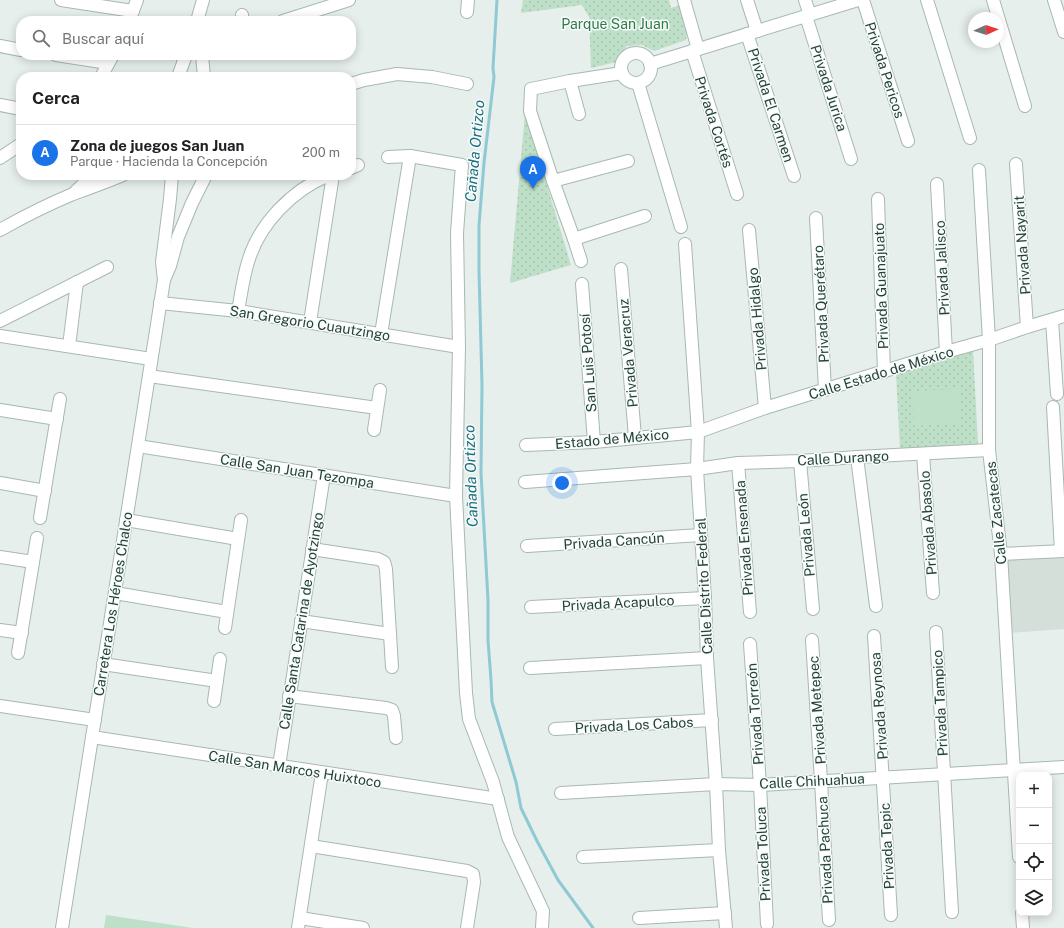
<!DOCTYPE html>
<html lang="es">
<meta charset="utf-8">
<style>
body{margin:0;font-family:"Public Sans",sans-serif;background:#f6f6f6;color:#202124}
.controls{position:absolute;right:12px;bottom:12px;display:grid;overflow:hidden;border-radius:8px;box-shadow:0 2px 10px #0003}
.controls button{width:36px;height:36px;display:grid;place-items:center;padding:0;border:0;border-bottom:1px solid #e0e0e0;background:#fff;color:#202124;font:20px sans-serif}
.compass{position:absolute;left:968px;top:12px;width:36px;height:36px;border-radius:50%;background:#fff;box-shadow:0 2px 10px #0003;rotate:87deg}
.you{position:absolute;left:562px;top:483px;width:14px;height:14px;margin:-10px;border:3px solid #fff;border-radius:50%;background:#1a73e8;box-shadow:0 0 0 6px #1a73e833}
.badge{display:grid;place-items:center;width:26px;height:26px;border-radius:50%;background:#1a73e8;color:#fff;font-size:13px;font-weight:700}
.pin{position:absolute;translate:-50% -33px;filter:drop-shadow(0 1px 2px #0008)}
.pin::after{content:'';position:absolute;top:21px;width:14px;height:12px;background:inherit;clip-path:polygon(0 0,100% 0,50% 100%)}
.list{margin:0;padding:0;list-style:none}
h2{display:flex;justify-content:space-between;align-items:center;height:52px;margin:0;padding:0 16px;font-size:17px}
h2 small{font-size:13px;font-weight:400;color:#757577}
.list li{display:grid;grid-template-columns:26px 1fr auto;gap:12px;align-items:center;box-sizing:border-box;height:56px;padding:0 16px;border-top:1px solid #e0e0e0}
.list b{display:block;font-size:15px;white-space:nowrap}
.list p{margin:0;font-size:13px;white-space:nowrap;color:#757577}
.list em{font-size:13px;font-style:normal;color:#757577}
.icon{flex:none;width:22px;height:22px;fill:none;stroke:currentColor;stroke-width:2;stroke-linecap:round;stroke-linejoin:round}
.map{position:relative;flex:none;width:1064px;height:928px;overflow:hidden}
.search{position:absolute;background:#fff;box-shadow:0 2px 10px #0003;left:16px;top:16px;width:340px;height:44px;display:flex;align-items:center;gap:10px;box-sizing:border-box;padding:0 14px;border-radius:16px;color:#757577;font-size:15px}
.panel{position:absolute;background:#fff;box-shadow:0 2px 10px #0003;left:16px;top:72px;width:340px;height:108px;border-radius:16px}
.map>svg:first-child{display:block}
.built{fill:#d4dfda}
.park{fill:url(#park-dots)}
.garden{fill:#bfe0c8}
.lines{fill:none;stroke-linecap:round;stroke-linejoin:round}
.stream{stroke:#8ec9d4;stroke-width:3}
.minor-casing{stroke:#a8b8b2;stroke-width:14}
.minor{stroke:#fff;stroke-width:12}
.labels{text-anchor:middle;stroke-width:3;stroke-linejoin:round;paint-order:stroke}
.park-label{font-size:14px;fill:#2d7a4b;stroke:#f7fbf9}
.street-label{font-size:14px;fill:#24423a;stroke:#f7fbf9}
.water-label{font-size:15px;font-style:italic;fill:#1c6f80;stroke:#f7fbf9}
</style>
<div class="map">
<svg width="1064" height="928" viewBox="0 0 1064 928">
<defs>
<pattern id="park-dots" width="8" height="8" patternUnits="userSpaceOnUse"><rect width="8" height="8" fill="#bfe0c8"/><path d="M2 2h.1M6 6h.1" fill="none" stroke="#a4c1ad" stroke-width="1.8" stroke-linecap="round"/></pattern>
</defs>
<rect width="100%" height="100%" fill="#e6efeb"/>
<path class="built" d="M 1064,554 L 1064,629 L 1009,633 L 1004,558 Z"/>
<g class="park">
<path d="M 523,0 L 669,0 L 671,8 L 680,5 L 687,32 L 686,40 L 654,51 L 642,45 L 627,46 L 616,62 L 591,68 L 589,17 L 582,5 L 521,13 Z"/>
<path d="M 525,113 L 571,265 L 510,283 Z"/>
<path d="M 973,350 L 978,444 L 900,450 L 896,373 Z"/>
</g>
<g class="garden">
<path d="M 960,389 L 961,424 L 914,426 L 913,391 Z"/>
<path d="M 106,915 L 193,928 L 104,928 Z"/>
</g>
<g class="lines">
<path class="stream" d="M 497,0 L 493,68 L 494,77 L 484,163 L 479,225 L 479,271 L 482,385 L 481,473 L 488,600 L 488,640 L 491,680 L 492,702 L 516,782 L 521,808 L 537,841 L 558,880 L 593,928"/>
<defs>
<g id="minor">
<path d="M 61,0 L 133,11"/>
<path d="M 684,0 L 698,49"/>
<path d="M 747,0 L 757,31"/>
<path d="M 805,0 L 810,15"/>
<path d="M 863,0 L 908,141"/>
<path d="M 927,0 L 970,138"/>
<path d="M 993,0 L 1025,106"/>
<path d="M 1054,0 L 1064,32"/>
<path d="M 467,12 L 468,0"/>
<path d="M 242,15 L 243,21"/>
<path d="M 806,16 L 851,159"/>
<path d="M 129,21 L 137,0"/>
<path d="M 197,21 L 203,0"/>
<path d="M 283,21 L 349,0"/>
<path d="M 747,34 L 794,176"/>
<path d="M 0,46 L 21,50"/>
<path d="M 692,51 L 737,194"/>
<circle cx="636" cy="68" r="15"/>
<path d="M 56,55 L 108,63"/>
<path d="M 202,55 L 204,77"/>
<path d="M 650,64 L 858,0"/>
<path d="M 101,77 L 113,55"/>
<path d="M 178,77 L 186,55"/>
<path d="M 570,81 L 579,114"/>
<path d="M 638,83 L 681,227"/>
<path d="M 351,84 L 364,80 L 397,74 L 432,77 L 467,84"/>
<path d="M 0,105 L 21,109"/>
<path d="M 388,157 L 410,156 L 462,165 L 457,233 L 459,347 L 456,496 L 466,693 L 469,719 L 493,782 L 508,837 L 543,911 L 542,928"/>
<path d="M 0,158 L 21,144"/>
<path d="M 1016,164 L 1027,327"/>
<path d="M 351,168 L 358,165"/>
<path d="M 979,170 L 989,340 L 989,450 L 1001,554 L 1019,857"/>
<path d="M 553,181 L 628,161"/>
<path d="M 937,184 L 946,352"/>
<path d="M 76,191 L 93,175"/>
<path d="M 878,199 L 884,372"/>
<path d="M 816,218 L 825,390"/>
<path d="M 0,230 C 23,217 49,204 73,194 C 90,188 106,182 123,175"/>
<path d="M 749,230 L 765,408"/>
<path d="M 574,239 L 645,216"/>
<path d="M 685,244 L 698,432 L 697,469 L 705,598 L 707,658 L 716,784 L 719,850 L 726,928"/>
<path d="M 581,261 L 574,239 L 553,181 L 530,111 L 531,89 L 570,81 L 622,73"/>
<path d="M 621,269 L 635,437"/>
<path d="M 164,280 L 170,266 L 178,237 L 192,203 L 206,175"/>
<path d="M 582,284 L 594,442"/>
<path d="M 160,303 L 238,311 L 459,347"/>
<path d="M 238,311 C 241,295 243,278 248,262 C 259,224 292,190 329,175"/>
<path d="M 1052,320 L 1057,394"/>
<path d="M 0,321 L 107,267"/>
<path d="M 310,322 L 333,175"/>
<path d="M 381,334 L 410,156"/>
<path d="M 0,336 L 151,359"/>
<path d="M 69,346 L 77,282"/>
<path d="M 149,376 L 377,408"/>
<path d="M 1053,407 L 1061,551"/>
<path d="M 0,410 L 57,419"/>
<path d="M 374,430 L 380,390"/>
<path d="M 526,445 L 594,442 L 698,432 L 765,408 L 946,352 L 989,340 L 1027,327 L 1064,316"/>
<path d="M 138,446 L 456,496"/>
<path d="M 923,454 L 933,593"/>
<path d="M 857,457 L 876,606"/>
<path d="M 800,461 L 813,609"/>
<path d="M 738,463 L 750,612"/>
<path d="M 525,482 L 697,469 L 738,463 L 800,461 L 857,457 L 989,450"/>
<path d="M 0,483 L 45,491"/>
<path d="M 40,518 L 60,399"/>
<path d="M 126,520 L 238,539"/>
<path d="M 527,546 L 701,535"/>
<path d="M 312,549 L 378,559 L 384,562 L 386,569 L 392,667"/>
<path d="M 1001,554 L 1064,551"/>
<path d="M 0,557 L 33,562"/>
<path d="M 115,593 L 227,612"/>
<path d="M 531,607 L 705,598"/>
<path d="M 301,621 L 390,634"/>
<path d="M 225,628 L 241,520"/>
<path d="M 0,630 L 22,633"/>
<path d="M 936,632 L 952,912"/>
<path d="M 874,636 L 891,915"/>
<path d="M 812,640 L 821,781 L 829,920"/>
<path d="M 750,644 L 760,785 L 767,924"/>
<path d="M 18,653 L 37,538"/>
<path d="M 103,664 L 217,681"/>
<path d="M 530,668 L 707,658"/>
<path d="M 289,696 L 386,708 L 392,710 L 394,716 L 396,738"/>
<path d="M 214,701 L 220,659"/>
<path d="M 0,706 L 95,720"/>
<path d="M 555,729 L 712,720"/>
<path d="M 92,737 L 498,799"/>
<path d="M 279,766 L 324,475"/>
<path d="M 561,793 L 716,784 L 760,785 L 1064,767"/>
<path d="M 311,846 L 467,871 L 473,874 L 474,882 L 467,928"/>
<path d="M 583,857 L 719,850"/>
<path d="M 1022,913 L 1023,928"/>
<path d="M 300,918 L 363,928"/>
<path d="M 639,918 L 725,913"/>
<path d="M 62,928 L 164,280 L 162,262 L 170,199 L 172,175"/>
<path d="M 298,928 L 322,773"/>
</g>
</defs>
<use href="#minor" class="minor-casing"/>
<use href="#minor" class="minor"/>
</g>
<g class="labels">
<g class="park-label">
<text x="615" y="29">Parque San Juan</text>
</g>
<g class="street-label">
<text transform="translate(885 70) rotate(72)" y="5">Privada Pericos</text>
<text transform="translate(829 88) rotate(72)" y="5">Privada Jurica</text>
<text transform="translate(771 105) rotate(72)" y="5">Privada El Carmen</text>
<text transform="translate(714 122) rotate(72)" y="5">Privada Cortés</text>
<text transform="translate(1022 245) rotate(-94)" y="5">Privada Nayarit</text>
<text transform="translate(942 268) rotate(-93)" y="5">Privada Jalisco</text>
<text transform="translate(881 286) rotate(-92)" y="5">Privada Guanajuato</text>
<text transform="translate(821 304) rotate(-93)" y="5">Privada Querétaro</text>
<text transform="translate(757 319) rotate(-95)" y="5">Privada Hidalgo</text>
<text transform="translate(310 323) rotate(9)" y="5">San Gregorio Cuautzingo</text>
<text transform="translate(628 353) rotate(-95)" y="5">Privada Veracruz</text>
<text transform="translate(588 363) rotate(-94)" y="5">San Luis Potosí</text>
<text transform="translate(881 373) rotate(-17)" y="5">Calle Estado de México</text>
<text transform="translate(612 439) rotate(-5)" y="5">Estado de México</text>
<text transform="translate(843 458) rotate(-3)" y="5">Calle Durango</text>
<text transform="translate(297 471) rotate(9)" y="5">Calle San Juan Tezompa</text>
<text transform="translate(996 513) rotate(-96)" y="5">Calle Zacatecas</text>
<text transform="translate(928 523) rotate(-94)" y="5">Privada Abasolo</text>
<text transform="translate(806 535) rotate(-95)" y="5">Privada León</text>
<text transform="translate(744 538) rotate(-94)" y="5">Privada Ensenada</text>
<text transform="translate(614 541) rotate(-4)" y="5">Privada Cancún</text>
<text transform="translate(704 586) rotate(-93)" y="5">Calle Distrito Federal</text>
<text transform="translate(618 603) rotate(-3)" y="5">Privada Acapulco</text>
<text transform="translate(113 604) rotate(-81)" y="5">Carretera Los Héroes Chalco</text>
<text transform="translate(301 621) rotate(-81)" y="5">Calle Santa Catarina de Ayotzingo</text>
<text transform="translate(940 703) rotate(-93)" y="5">Privada Tampico</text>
<text transform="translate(879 706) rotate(-94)" y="5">Privada Reynosa</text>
<text transform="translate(817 710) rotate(-94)" y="5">Privada Metepec</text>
<text transform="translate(755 714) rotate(-94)" y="5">Privada Torreón</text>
<text transform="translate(634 725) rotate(-3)" y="5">Privada Los Cabos</text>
<text transform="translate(295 769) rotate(9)" y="5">Calle San Marcos Huixtoco</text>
<text transform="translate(812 781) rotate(-3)" y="5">Calle Chihuahua</text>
<text transform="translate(887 846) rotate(-93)" y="5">Privada Tepic</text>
<text transform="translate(825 850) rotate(-93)" y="5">Privada Pachuca</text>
<text transform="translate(763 854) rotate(-93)" y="5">Privada Toluca</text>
</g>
<g class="water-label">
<text transform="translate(475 151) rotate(-85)" y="5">Cañada Ortizco</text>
<text transform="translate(471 476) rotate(-92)" y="5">Cañada Ortizco</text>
</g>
</g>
</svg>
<div class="controls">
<button>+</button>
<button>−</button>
<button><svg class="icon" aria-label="locate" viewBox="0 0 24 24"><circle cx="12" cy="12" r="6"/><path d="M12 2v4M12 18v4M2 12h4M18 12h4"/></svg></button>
<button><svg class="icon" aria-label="layers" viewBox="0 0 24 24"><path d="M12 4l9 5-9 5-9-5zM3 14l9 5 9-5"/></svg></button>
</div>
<svg class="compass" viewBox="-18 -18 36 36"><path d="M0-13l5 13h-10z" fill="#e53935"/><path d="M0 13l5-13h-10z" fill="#757577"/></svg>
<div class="you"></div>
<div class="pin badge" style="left:533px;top:189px">A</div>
<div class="search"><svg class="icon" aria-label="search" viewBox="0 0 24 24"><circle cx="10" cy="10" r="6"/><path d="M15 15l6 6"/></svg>Buscar aquí</div>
<section class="panel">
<h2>Cerca<small></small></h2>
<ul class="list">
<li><span class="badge">A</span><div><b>Zona de juegos San Juan</b><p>Parque · Hacienda la Concepción</p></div><em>200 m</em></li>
</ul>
</section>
</div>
